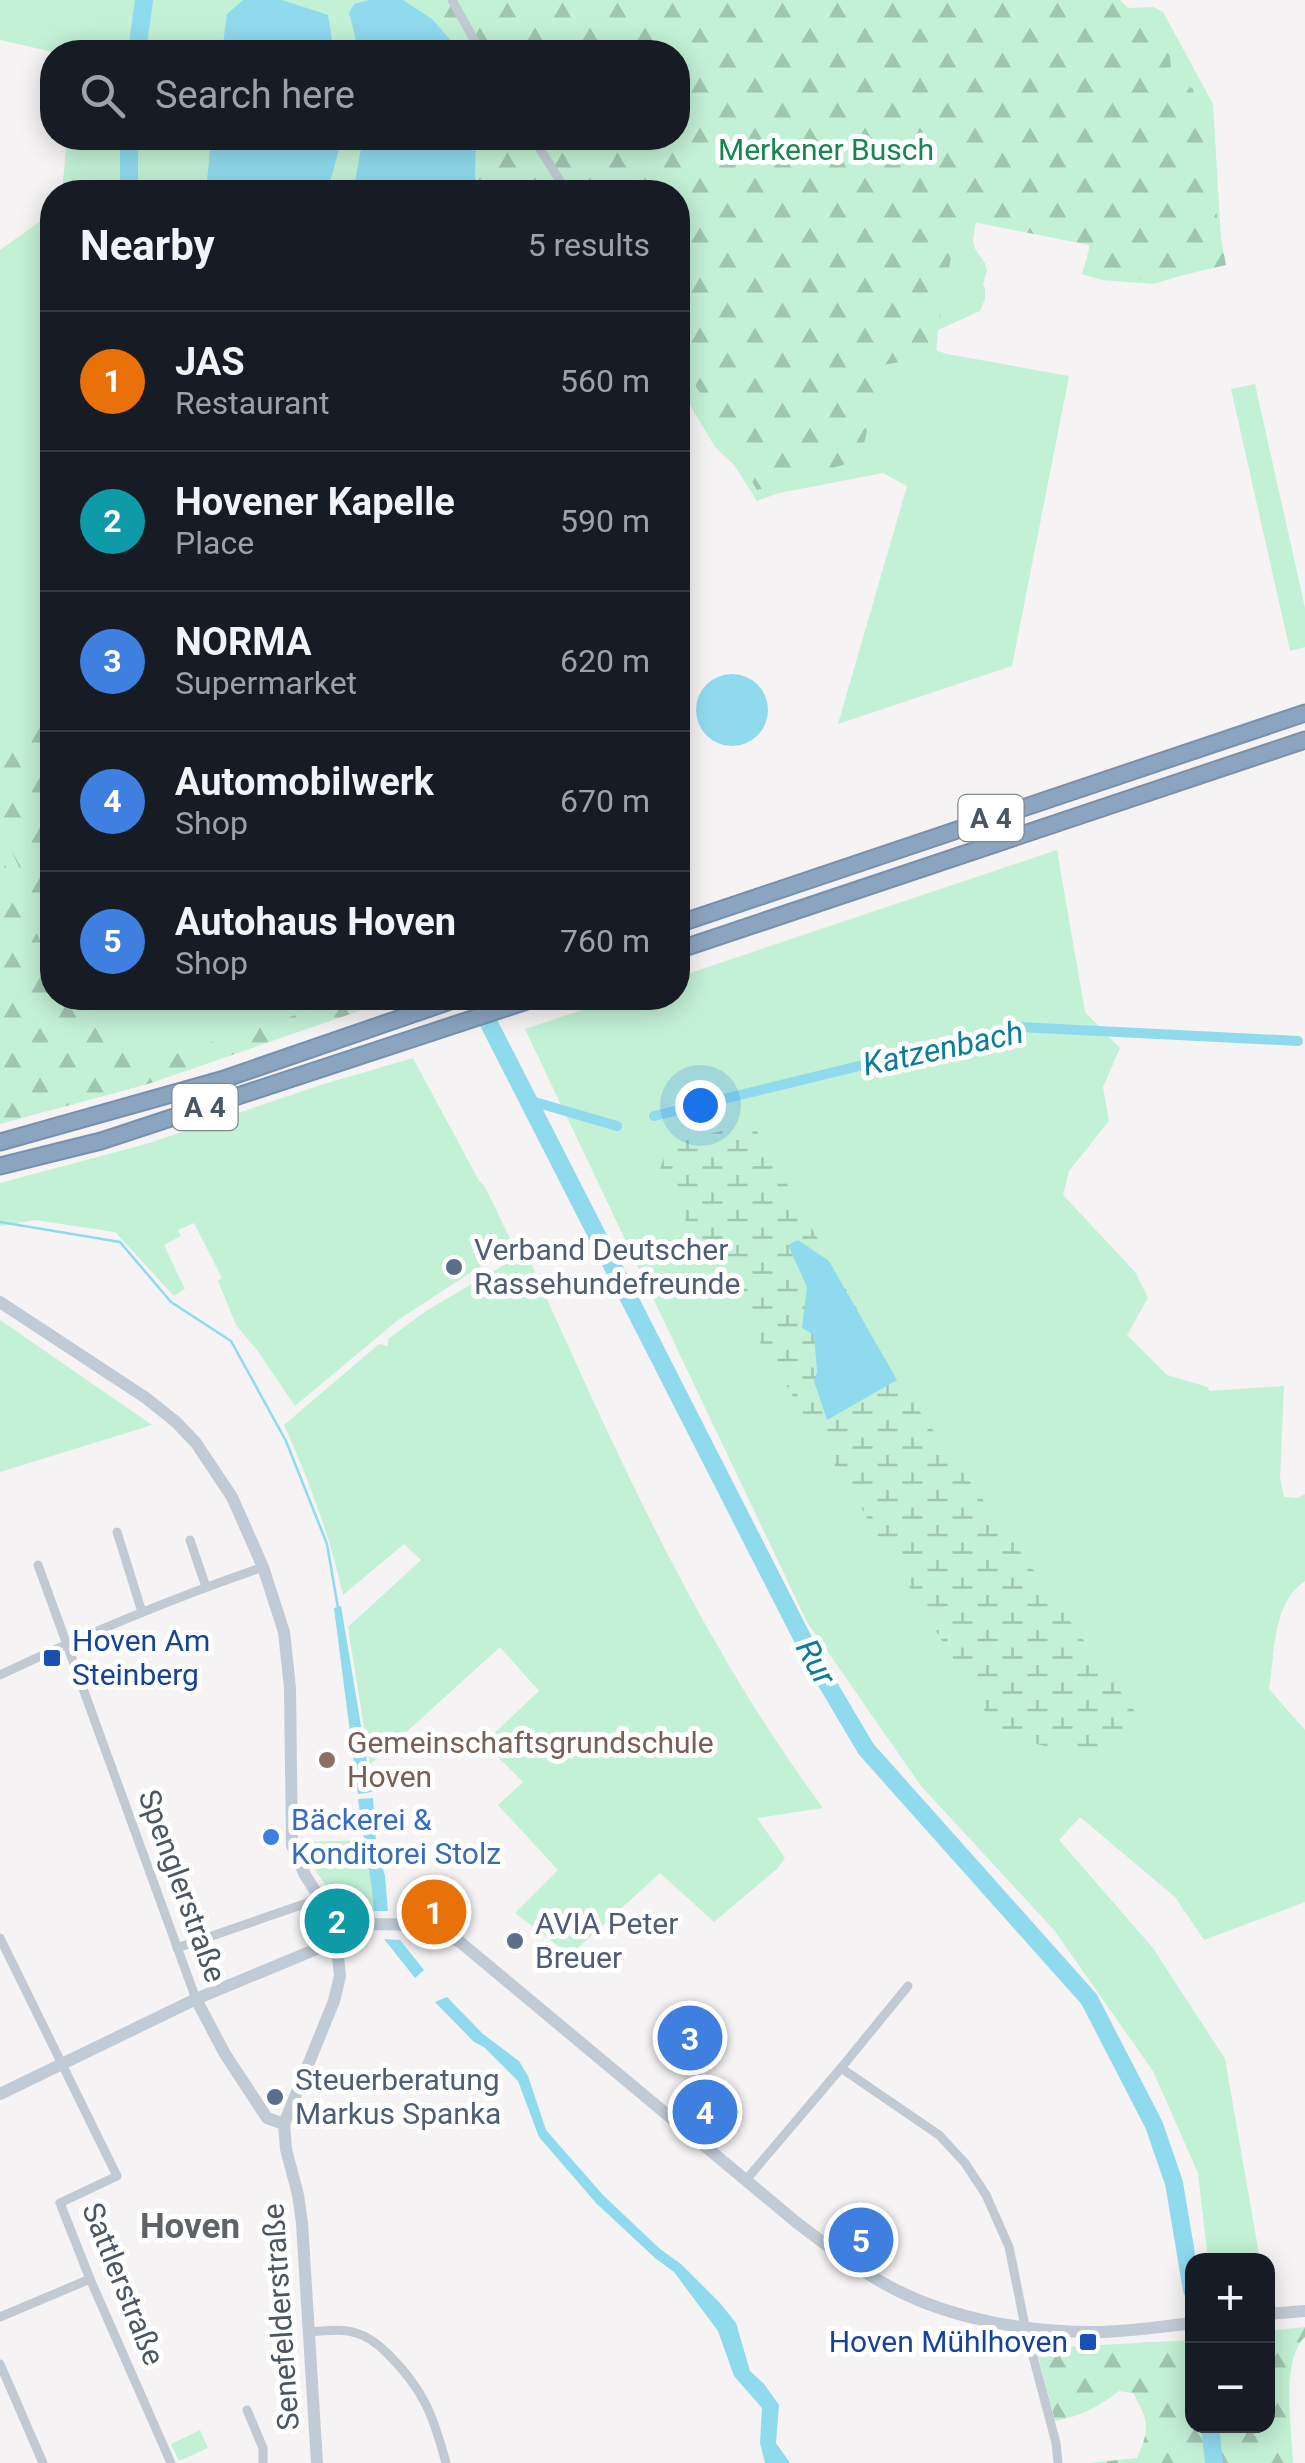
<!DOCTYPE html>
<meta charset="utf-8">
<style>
body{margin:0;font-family:Roboto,sans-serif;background:#20242c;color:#f1f3f6}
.controls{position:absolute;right:30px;bottom:30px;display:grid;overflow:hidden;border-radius:20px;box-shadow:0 5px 25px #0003}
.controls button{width:90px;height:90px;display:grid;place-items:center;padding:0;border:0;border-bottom:2px solid #363941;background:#171b24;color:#f1f3f6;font:50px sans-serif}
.you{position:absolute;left:700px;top:1105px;width:35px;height:35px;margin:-25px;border:8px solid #fff;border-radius:50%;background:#1a73e8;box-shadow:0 0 0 15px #1a73e833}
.badge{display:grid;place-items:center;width:65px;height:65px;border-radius:50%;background:#8c9099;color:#fff;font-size:32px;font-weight:700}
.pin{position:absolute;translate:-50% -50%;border:5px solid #fff;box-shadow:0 2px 10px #0006}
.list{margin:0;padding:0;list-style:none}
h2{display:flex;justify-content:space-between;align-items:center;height:130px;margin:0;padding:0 40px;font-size:42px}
h2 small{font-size:32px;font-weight:400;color:#9ea1a6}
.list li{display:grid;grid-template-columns:65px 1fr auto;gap:30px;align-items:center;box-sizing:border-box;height:140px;padding:0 40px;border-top:2px solid #363941}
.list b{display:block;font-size:38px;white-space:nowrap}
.list p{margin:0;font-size:32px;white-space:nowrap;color:#9ea1a6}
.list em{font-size:32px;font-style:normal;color:#9ea1a6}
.icon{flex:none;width:55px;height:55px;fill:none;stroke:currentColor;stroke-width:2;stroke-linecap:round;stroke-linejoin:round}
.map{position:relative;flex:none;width:1305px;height:2463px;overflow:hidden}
.search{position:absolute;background:#171b24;box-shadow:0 5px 25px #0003;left:40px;top:40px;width:650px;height:110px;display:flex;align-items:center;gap:25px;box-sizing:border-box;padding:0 35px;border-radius:40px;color:#9ea1a6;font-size:38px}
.panel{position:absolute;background:#171b24;box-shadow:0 5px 25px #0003;left:40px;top:180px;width:650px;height:830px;border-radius:40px}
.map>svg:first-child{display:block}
.green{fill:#c3f1d5}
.forest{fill:url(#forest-firs)}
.wetland{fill:url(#wetland-marsh)}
.water{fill:#90daee}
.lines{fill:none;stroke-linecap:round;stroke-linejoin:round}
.stream{stroke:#90daee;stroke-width:2.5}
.canal{stroke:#90daee;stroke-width:10}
.river{stroke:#90daee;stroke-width:18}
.highway-casing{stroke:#7690ad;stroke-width:19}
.street{stroke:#c1cad2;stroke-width:9}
.secondary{stroke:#c1cbd6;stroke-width:12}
.highway{stroke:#8ba5c1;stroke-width:15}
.service-dot{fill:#5c6f8a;stroke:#fff;stroke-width:4}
.transit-dot{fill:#1a4fb4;stroke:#fff;stroke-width:4}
.education-dot{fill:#8d6e63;stroke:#fff;stroke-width:4}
.shop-dot{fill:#3f7fe0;stroke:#fff;stroke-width:4}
.labels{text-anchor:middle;stroke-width:10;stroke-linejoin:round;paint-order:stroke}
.shield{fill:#fff;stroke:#808990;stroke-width:2.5}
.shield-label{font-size:28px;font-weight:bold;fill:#4a5661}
.park-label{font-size:30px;fill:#17864f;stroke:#fff}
.service-label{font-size:30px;fill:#4e5e75;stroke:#fff;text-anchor:start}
.transit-label{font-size:30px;fill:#164399;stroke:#fff;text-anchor:start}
.education-label{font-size:30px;fill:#785e54;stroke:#fff;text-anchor:start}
.shop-label{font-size:30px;fill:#366cbe;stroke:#fff;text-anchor:start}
.street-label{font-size:30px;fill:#4a5661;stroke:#fff}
.water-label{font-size:32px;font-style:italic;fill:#0c7c9b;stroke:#fff}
.quarter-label{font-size:35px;font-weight:bold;fill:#5f6368;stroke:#fff}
</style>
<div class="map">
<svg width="1305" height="2463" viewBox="0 0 1305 2463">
<defs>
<pattern id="forest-firs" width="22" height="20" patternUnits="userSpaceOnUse" patternTransform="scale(2.5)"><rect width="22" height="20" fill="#c3f1d5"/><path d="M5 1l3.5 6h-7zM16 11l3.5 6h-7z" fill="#a0c6b0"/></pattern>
<pattern id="wetland-marsh" width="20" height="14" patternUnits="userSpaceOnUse" patternTransform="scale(2.5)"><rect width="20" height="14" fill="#c3f1d5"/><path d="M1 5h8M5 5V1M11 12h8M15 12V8" fill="none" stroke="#a0c6b0"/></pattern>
</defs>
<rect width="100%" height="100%" fill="#f5f3f3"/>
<g class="green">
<path d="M 0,0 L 1120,0 L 1128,8 L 1153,7 L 1163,12 L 1213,104 L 1221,239 L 1212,266 L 1154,284 L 1102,280 L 1082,274 L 1094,232 L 977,213 L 973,241 L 975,249 L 985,263 L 987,270 L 983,285 L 985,288 L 985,299 L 980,311 L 938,330 L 936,355 L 947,354 L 1069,376 L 1012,666 L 838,724 L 907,486 L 883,473 L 779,493 L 757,501 L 734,465 L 715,447 L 678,385 L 678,192 L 62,192 L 67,138 L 678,138 L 678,52 L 53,52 L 0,40 Z"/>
<path d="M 52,213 L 52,998 L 349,998 L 137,1067 L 0,1103 L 0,250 Z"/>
<path d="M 1255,384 L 1305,608 L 1305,647 L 1290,651 L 1231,389 Z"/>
<path d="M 1057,850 L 1085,1012 L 1120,1048 L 1103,1087 L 1109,1121 L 1069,1171 L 1063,1195 L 1135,1272 L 1148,1298 L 1127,1335 L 1167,1375 L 1208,1387 L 1209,1391 L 1284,1386 L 1280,1478 L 1284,1497 L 1298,1498 L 1305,1494 L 1305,1581 C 1272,1603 1275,1653 1269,1689 L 1305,1730 L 1305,1902 L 1204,1940 L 1175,1897 L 1080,1817 L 1059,1840 L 1153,1948 L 1225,2059 L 1260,2260 L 1208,2260 L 1198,2173 L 1153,2071 L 1054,1930 L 921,1786 L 807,1622 L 525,1029 L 618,998 L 678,998 L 678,977 Z"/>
<path d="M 413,1058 L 478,1179 L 485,1187 L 513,1245 L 398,1320 L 295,1406 L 257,1350 L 236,1325 L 218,1281 L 222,1278 L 194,1223 L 178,1230 L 181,1236 L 164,1245 L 185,1289 L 174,1296 L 115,1232 L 35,1220 L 0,1226 L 0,1183 L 146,1144 L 324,1084 Z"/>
<path d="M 526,1252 C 612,1444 697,1638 823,1808 L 757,1818 L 785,1858 L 778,1868 L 714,1922 L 660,1873 L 570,1955 L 515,1913 L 558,1870 L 498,1805 L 523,1782 L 484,1743 L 539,1691 L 500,1647 L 370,1765 L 348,1627 L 421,1560 L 404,1544 L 343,1595 C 330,1536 309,1480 284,1425 L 379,1344 L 388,1346 L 388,1339 L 426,1311 Z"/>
<path d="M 0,1320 L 152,1425 L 0,1472 Z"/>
<path d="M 363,1840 L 372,1880 L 374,1911 L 355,1896 L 326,1886 L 309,1861 L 304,1842 Z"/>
<path d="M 200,2430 L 208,2448 L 179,2461 L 171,2444 Z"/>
</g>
<g class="forest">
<path d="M 403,0 L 1109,0 L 1170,48 L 1171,77 L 1193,89 L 1226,265 L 1162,280 L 1096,277 L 1089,245 L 958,219 L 934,350 L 947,354 L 883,365 L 860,460 L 757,490 L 678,356 L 678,192 L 479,192 L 475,177 L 476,138 L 678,138 L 678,52 L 461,52 L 432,19 Z"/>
<path d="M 52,718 L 52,938 L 0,826 L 0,751 Z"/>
<path d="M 0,854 L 52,966 L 52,998 L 76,998 L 138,1066 L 348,998 L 382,998 L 385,1002 L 148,1084 L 0,1124 Z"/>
<path d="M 1305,2327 L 1305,2337 C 1280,2360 1292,2431 1293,2463 L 1088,2463 L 1137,2458 C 1150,2429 1149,2421 1133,2393 L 1119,2391 C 1097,2408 1083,2415 1055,2421 L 1038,2355 L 1046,2348 L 1192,2340 L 1192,2426 L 1268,2426 L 1268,2331 Z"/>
</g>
<path class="wetland" d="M 753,1124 L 897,1380 L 1135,1712 L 1115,1744 L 1079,1755 L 999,1734 L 658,1175 L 669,1143 Z"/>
<g class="water">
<path d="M 243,0 L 282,0 L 328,15 L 334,52 L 222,52 L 227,14 Z"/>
<path d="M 369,0 L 403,0 L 432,19 L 461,52 L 359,52 L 349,13 L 354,4 Z"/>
<path d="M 211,138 L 340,138 L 341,143 L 327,192 L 206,192 Z"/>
<path d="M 363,138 L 476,138 L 475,177 L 479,192 L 353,192 Z"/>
<circle cx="732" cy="710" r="36"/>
<path d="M 798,1240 L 829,1261 L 897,1380 L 827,1420 L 814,1381 L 817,1372 L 814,1335 L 802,1328 L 807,1287 L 788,1245 Z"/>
<path d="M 341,1606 L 372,1792 L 358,1794 L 334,1608 Z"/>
<path d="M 373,1798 L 376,1844 L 385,1876 L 388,1911 L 374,1911 C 371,1873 363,1837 358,1799 Z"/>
<path d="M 384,1939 L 400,1940 L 424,1970 L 415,1978 Z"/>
<path d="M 447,1997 L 483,2034 L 519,2061 L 528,2076 L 546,2130 L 603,2195 L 660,2249 L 681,2264 L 720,2303 L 736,2323 L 750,2371 L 764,2384 L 779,2405 L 776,2443 L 790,2463 L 765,2463 L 760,2443 L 762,2408 L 734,2376 L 718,2331 L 674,2272 L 655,2258 L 596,2203 L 539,2137 L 518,2081 L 484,2047 L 474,2042 L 435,2002 Z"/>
</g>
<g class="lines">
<path class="stream" d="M 0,1222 L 120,1242 L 171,1302 L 231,1341 L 286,1441 L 327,1544 L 338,1608"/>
<g class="canal">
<path d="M 528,1100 L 617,1126"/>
<path d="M 654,1116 L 1019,1027 L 1298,1041"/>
</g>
<g class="river">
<path d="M 137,52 L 144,0"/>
<path d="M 129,192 L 129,138"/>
<path d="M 476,998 L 814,1661 L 866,1749 L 1089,1999 L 1154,2125 L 1174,2183 L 1192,2290"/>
<path d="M 1210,2426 L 1214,2463"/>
</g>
<defs>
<g id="highway">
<path d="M 678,924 L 1305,713"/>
<path d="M 678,950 L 1305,740"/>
<path d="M 0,1142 L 221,1080 L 459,998"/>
<path d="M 0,1166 L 101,1141 L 536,998"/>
</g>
</defs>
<use href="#highway" class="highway-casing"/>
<g class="street">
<path d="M 452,0 L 481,52"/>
<path d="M 533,138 L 567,192"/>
<path d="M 117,1532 L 142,1612"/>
<path d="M 190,1540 L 206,1587"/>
<path d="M 38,1565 L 196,1999"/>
<path d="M 0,1675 C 86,1634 173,1598 263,1567"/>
<path d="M 0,1938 L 117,2176 L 60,2203 L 90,2279 L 171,2463"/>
<path d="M 177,1948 L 307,1903 L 317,1895"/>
<path d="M 841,2068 L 908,1986"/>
<path d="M 746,2180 L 841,2068 L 939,2135 L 965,2163 L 986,2195 L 1009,2247 L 1025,2326 L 1056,2443 L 1058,2463"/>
<path d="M 0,2317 L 90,2279"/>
<path d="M 309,2332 C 324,2331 342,2328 356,2333 C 367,2336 380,2346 388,2354 C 424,2390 433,2415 446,2463"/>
<path d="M 0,2364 L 43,2463"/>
<path d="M 247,2410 L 263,2448 L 263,2463"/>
</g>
<g class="secondary">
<path d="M 0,1302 L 146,1398 L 176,1422 L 196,1443 L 232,1497 L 263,1567 L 284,1632 L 290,1688 L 292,1845 L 305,1875 L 326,1908"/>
<circle cx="337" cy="1921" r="18"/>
<path d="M 355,1923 C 398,1927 419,1918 460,1942 L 796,2222 C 825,2244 853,2266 885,2284 C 947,2319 1029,2333 1101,2332 C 1131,2331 1162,2327 1192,2323"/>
<path d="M 196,1999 L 225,2054 L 267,2118 L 284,2124"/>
<path d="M 0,2094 L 196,1999 L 319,1948 L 328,1936"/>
<path d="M 1268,2314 L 1305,2311"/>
<path d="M 317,2463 L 302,2223 L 298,2195 L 286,2149 L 284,2124 L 334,2001 L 340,1976 L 336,1938"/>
</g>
<use href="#highway" class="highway"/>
</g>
<g class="service-dot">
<circle cx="454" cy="1267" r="10"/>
<circle cx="515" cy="1941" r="10"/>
<circle cx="275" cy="2097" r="10"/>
</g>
<g class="transit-dot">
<rect x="42" y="1648" width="20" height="20" rx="5"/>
<rect x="1078" y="2332" width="20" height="20" rx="5"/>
</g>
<circle class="education-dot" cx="327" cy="1760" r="10"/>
<circle class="shop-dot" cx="271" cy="1837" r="10"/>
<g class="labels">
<g class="shield">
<rect x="958.5" y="795" width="65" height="46" rx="8"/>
<rect x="172.5" y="1084" width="65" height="46" rx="8"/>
</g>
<g class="shield-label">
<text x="991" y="828">A 4</text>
<text x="205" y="1117">A 4</text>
</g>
<g class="park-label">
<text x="826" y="160">Merkener Busch</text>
</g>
<g class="service-label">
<text x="474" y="1260">Verband Deutscher<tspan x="474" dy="34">Rassehundefreunde</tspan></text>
<text x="535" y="1934">AVIA Peter<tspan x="535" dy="34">Breuer</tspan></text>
<text x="295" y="2090">Steuerberatung<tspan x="295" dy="34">Markus Spanka</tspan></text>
</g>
<g class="transit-label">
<text x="72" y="1651">Hoven Am<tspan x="72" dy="34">Steinberg</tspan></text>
<text x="1068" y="2352" text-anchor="end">Hoven Mühlhoven</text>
</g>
<g class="education-label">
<text x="347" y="1753">Gemeinschaftsgrundschule<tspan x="347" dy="34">Hoven</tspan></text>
</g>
<g class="shop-label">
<text x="291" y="1830">Bäckerei &amp;<tspan x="291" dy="34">Konditorei Stolz</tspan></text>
</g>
<g class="street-label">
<text transform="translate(182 1886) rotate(70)" y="10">Spenglerstraße</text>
<text transform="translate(123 2284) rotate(68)" y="10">Sattlerstraße</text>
<text transform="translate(281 2317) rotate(-94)" y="10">Senefelderstraße</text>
</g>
<g class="water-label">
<text transform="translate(943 1048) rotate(-12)" y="11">Katzenbach</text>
<text transform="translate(816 1662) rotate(61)" y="11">Rur</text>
</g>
<g class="quarter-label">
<text x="190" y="2238">Hoven</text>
</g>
</g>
</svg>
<div class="controls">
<button>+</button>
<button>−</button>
</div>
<div class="you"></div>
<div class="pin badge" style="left:434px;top:1912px;background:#e8710a">1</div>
<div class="pin badge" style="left:337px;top:1921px;background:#0f9aa8">2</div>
<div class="pin badge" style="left:690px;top:2038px;background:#3f7fe0">3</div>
<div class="pin badge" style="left:705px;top:2112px;background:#3f7fe0">4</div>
<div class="pin badge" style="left:861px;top:2240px;background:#3f7fe0">5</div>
<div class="search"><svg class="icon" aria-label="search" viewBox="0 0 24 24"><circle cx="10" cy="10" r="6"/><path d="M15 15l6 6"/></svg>Search here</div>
<section class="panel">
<h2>Nearby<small>5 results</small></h2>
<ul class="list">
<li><span class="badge" style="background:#e8710a">1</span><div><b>JAS</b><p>Restaurant</p></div><em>560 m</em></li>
<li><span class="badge" style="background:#0f9aa8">2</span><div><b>Hovener Kapelle</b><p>Place</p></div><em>590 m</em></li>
<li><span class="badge" style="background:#3f7fe0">3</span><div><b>NORMA</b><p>Supermarket</p></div><em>620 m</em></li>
<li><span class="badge" style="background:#3f7fe0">4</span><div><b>Automobilwerk</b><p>Shop</p></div><em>670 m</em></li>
<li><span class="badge" style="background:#3f7fe0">5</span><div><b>Autohaus Hoven</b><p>Shop</p></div><em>760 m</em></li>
</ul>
</section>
</div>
